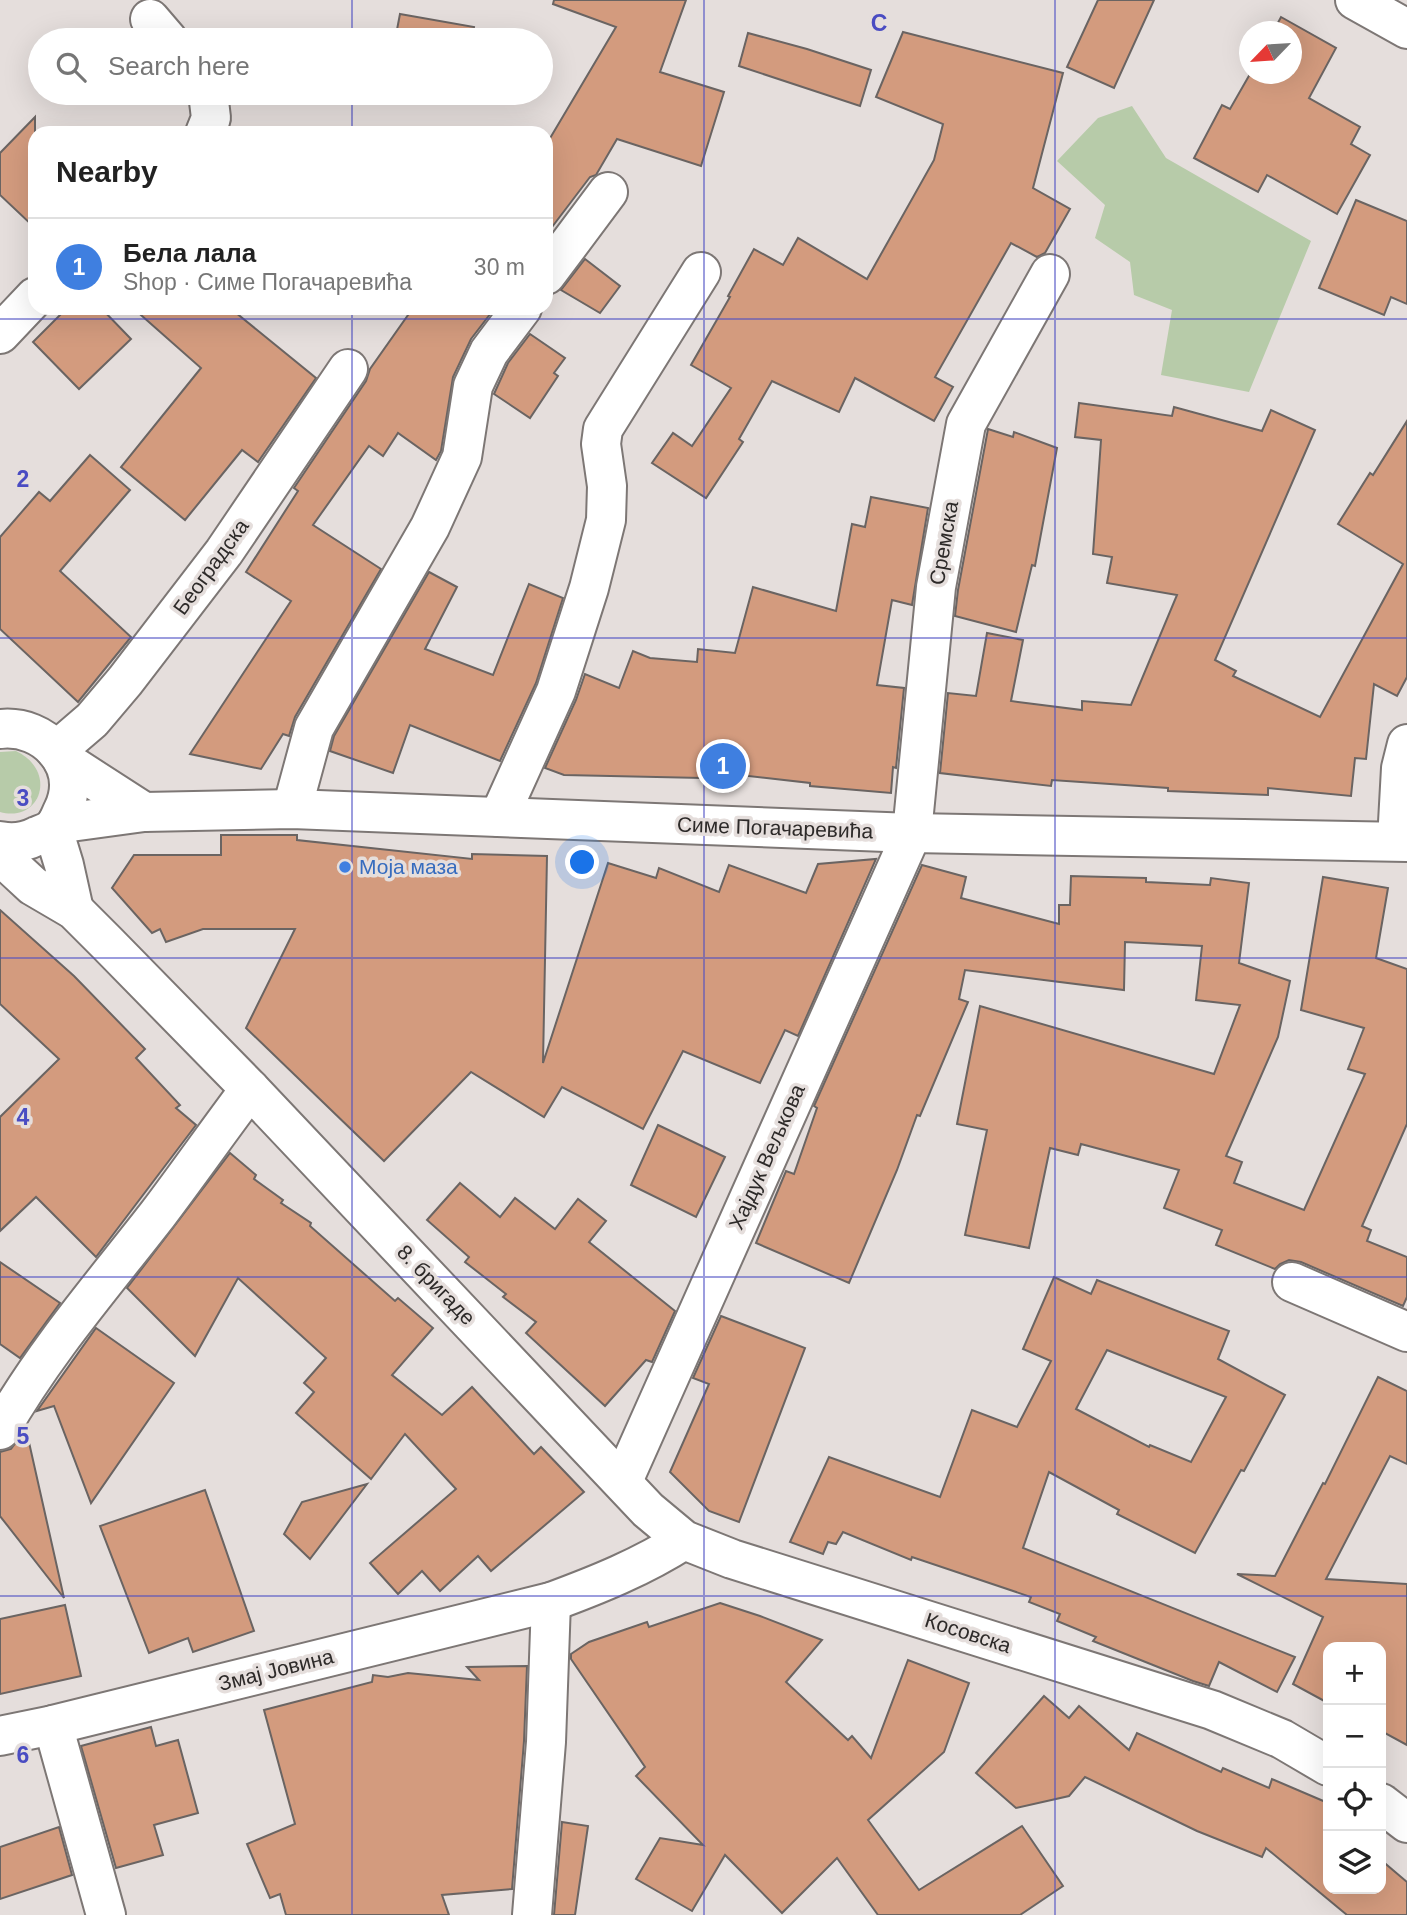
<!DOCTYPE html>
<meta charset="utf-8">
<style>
body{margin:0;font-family:Helvetica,sans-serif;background:#f6f6f6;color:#222}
.controls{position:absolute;right:21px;bottom:21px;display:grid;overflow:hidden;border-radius:14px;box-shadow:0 7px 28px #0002}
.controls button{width:63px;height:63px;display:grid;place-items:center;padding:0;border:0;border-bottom:2px solid #e0e0e0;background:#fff;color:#222;font:35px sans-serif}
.compass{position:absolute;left:1239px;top:21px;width:63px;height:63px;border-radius:50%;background:#fff;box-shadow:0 7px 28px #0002;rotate:245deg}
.you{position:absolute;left:583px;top:863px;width:24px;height:24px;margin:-18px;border:5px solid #fff;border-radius:50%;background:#1a73e8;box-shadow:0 0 0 10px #1a73e833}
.badge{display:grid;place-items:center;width:46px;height:46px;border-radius:50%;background:#2563eb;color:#fff;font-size:23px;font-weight:700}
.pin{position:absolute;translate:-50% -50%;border:4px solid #fff;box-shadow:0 2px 7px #0006}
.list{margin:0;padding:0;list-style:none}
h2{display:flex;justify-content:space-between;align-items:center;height:91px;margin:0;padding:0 28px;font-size:30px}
h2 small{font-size:23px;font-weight:400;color:#767676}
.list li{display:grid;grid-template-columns:46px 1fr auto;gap:21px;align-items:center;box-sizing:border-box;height:98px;padding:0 28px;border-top:2px solid #e0e0e0}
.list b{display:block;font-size:26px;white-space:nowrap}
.list p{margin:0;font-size:23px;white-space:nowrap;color:#767676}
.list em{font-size:23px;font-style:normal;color:#767676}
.icon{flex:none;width:38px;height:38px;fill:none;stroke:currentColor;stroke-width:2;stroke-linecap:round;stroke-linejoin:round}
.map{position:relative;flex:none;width:1407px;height:1915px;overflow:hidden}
.search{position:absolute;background:#fff;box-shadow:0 7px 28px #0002;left:28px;top:28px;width:525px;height:77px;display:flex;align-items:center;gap:18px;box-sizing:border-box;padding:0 24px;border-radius:38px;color:#767676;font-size:26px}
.panel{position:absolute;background:#fff;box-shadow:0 7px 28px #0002;left:28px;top:126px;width:525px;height:189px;border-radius:21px}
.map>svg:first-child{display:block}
.green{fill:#b7cba9}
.building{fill:#d39b7e;stroke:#6a6462;stroke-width:2;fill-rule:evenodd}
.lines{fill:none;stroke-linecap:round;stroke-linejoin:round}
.minor-casing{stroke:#7d7775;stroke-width:42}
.major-casing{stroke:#7d7775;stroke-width:42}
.minor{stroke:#fff;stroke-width:38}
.major{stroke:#fff;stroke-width:38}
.grid{fill:none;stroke:#4a4cc2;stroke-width:2;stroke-opacity:0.55}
.shop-dot{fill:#3f7fe0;stroke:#e5dedc;stroke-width:2.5}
.labels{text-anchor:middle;stroke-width:7;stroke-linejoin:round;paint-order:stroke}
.street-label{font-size:21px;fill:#2d2a29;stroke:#e5dedc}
.shop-label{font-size:21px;fill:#366cbe;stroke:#e5dedc;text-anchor:start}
.grid-label{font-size:23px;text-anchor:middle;font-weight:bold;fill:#4a4cc2;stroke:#e5dedc;stroke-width:7;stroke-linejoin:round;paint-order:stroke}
</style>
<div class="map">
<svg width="1407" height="1915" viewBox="0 0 1407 1915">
<rect width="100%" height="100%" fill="#e5dedc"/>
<g class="green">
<path d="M 1132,106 L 1166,158 L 1311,241 L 1249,392 L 1161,375 L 1172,310 L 1134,295 L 1130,262 L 1095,238 L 1105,205 L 1057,161 L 1098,118 Z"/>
<path d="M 16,751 C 58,771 41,823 0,812 L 0,752 Z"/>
</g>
<g class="building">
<path d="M 554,0 L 686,0 L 660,72 L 724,92 L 701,166 L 617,139 L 596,175 L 590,177 L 549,231 L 550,233 L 546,238 L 546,145 L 616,27 L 553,4 Z"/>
<path d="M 1098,0 L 1154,0 L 1114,88 L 1067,67 Z"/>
<path d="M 400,14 L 474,27 L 472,40 L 395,40 Z"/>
<path d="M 1281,17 L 1336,48 L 1309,98 L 1360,127 L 1351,144 L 1370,155 L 1337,214 L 1267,175 L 1258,192 L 1194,158 L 1222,105 L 1230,109 L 1250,74 L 1292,74 L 1292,32 L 1273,32 Z"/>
<path d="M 903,32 L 1063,73 L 1033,188 L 1070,209 L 1045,253 L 1037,257 L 1011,243 L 935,377 L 953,387 L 934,421 L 855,378 L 839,412 L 772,381 L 739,439 L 743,442 L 706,498 L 652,463 L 673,433 L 692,446 L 731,388 L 691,365 L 730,297 L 728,296 L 754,249 L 783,265 L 798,238 L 867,279 L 934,160 L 943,124 L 876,97 Z"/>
<path d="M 748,33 L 807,49 L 871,70 L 860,106 L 739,66 Z"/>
<path d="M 35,117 L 35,228 L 0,195 L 0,153 Z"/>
<path d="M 1356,200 L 1407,221 L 1407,304 L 1391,297 L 1384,315 L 1319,288 Z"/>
<path d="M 585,259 L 620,286 L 600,313 L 561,290 Z"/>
<path d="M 67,308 L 101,308 L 131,339 L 79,389 L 33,342 Z"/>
<path d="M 133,308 L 230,308 L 316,378 L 258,462 L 242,450 L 185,520 L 121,467 L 201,368 Z"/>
<path d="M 413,308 L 494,309 L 471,339 L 453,377 L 441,451 L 436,460 L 398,433 L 383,456 L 369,446 L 313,525 L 381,569 L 295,717 L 289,736 L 283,734 L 261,769 L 190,754 L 291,601 L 246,572 L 298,491 L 294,488 L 366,381 L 370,369 Z"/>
<path d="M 530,334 L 565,358 L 554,373 L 558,376 L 530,418 L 494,394 L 508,363 Z"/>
<path d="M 1079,403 L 1172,416 L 1174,407 L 1262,431 L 1271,410 L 1315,430 L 1215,660 L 1236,671 L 1233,676 L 1320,717 L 1403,564 L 1338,524 L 1370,473 L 1373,475 L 1407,421 L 1407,677 L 1397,696 L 1374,684 L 1366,759 L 1355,758 L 1351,796 L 1268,788 L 1268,795 L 1168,791 L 1168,788 L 1052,780 L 1051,786 L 940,773 L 948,693 L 976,696 L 987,633 L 1023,640 L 1011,701 L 1082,710 L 1082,701 L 1131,705 L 1177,595 L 1107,583 L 1112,557 L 1093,554 L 1101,440 L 1075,437 Z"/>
<path d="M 988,429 L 1013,437 L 1014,432 L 1057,448 L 1035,566 L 1032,565 L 1016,632 L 955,616 L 958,590 Z"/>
<path d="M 90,455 L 130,490 L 60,571 L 131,637 L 78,702 L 0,629 L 0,537 L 39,492 L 50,501 Z"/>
<path d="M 871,497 L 928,508 L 912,605 L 892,600 L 877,685 L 904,688 L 896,768 L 893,767 L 891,793 L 810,786 L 810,783 L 740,775 L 739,780 L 702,775 L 702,778 L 564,775 L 545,768 L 576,700 L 585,674 L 619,688 L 633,651 L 650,658 L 697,662 L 698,649 L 735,653 L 753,587 L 836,611 L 852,524 L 865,527 Z"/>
<path d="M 429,572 L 457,587 L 425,649 L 493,675 L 529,584 L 563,598 L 536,683 L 500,761 L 410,725 L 393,773 L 330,751 L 334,736 Z"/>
<path d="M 221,835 L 297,835 L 297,840 L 472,859 L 472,854 L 547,856 L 543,1063 L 608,863 L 656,878 L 659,868 L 719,892 L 729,865 L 806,893 L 818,864 L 876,859 L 798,1036 L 785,1030 L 760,1083 L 683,1051 L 643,1129 L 562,1087 L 544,1117 L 471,1072 L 384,1161 L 246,1028 L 295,929 L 203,929 L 166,942 L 160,929 L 152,933 L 112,888 L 134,855 L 221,855 Z"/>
<path d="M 922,865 L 966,877 L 961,898 L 1059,924 L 1059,905 L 1070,905 L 1071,876 L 1146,878 L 1146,882 L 1210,885 L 1211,878 L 1249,883 L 1239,963 L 1290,981 L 1278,1037 L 1226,1156 L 1242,1162 L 1234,1183 L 1304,1210 L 1365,1074 L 1348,1069 L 1364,1028 L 1301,1010 L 1323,877 L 1388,888 L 1376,958 L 1407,969 L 1407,1124 L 1362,1226 L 1371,1230 L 1367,1241 L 1407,1257 L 1407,1297 L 1403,1306 L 1301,1262 L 1289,1260 L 1280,1264 L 1275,1269 L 1216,1245 L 1222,1230 L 1164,1208 L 1179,1170 L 1081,1144 L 1078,1155 L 1050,1148 L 1029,1248 L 965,1235 L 987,1130 L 957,1124 L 980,1006 L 1214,1074 L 1240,1005 L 1196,1000 L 1202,946 L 1125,942 L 1124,990 L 965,970 L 959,999 L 968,1002 L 920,1116 L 917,1115 L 897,1170 L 849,1283 L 756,1243 L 786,1171 L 794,1174 L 817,1108 L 814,1106 Z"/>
<path d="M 0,910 L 74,976 L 145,1049 L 136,1058 L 180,1105 L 176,1108 L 196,1125 L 96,1257 L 36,1197 L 0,1231 L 0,1117 L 59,1059 L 0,1004 Z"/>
<path d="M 658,1125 L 725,1157 L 696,1217 L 631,1185 Z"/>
<path d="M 230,1153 L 256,1175 L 254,1179 L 283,1200 L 281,1203 L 311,1223 L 310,1226 L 395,1301 L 398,1298 L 433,1328 L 392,1375 L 442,1415 L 472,1387 L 534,1454 L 541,1447 L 584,1492 L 491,1571 L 478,1556 L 440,1591 L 422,1571 L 398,1594 L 370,1563 L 456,1489 L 405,1434 L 371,1479 L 296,1413 L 314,1392 L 304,1383 L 326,1358 L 238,1278 L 195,1356 L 127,1288 Z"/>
<path d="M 460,1183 L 500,1217 L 515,1198 L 555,1229 L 578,1199 L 606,1221 L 589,1242 L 675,1311 L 652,1362 L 646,1360 L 605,1406 L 526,1333 L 536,1322 L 503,1297 L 506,1294 L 465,1262 L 469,1257 L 427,1220 Z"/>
<path d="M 0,1262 L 60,1303 L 20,1358 L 0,1344 Z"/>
<path d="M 1054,1277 L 1091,1294 L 1097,1280 L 1229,1331 L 1218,1359 L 1285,1395 L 1244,1471 L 1241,1470 L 1195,1553 L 1117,1514 L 1119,1510 L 1049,1472 L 1023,1548 L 1295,1657 L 1277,1692 L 1219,1662 L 1209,1686 L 1193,1681 L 1093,1641 L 1096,1637 L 1057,1621 L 1060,1614 L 1029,1602 L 1031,1597 L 912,1557 L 911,1560 L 843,1532 L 836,1544 L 828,1542 L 823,1554 L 790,1542 L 829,1457 L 940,1497 L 972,1410 L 1017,1427 L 1051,1361 L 1023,1349 ZM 1107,1350 L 1226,1397 L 1191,1462 L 1150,1445 L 1149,1447 L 1076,1409 Z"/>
<path d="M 721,1316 L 805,1348 L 739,1522 L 709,1511 L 670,1472 L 709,1384 L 693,1378 Z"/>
<path d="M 96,1328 L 174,1383 L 91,1503 L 54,1406 L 37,1411 Z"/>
<path d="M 1378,1377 L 1407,1391 L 1407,1464 L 1390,1456 L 1326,1579 L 1407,1584 L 1407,1745 L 1381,1731 L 1381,1647 L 1328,1647 L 1328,1703 L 1293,1684 L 1323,1617 L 1237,1574 L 1275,1576 L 1323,1483 L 1325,1484 Z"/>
<path d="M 26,1429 L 64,1598 L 0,1516 L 0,1452 L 11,1449 Z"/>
<path d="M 367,1484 L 310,1559 L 284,1534 L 302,1502 Z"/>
<path d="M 205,1490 L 254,1631 L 193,1652 L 188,1638 L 149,1653 L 100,1526 Z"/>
<path d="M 720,1603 L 760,1616 L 822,1640 L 786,1682 L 848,1740 L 852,1736 L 871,1758 L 908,1660 L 969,1683 L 944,1752 L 868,1820 L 919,1890 L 1022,1826 L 1063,1886 L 1020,1915 L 878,1915 L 837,1858 L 782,1913 L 725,1855 L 692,1911 L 636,1879 L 660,1838 L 703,1845 L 636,1776 L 645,1767 L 571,1659 L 571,1654 L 589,1642 L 647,1622 L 649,1627 Z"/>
<path d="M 65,1605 L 81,1676 L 0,1694 L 0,1619 Z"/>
<path d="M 527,1666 L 524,1741 L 512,1889 L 442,1895 L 449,1915 L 286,1915 L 280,1894 L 270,1898 L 247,1844 L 295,1824 L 264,1710 L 372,1682 L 373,1675 L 388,1677 L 408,1673 L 479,1680 L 467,1667 Z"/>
<path d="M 1044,1696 L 1069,1718 L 1079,1706 L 1129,1750 L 1137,1733 L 1221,1772 L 1223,1768 L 1269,1788 L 1272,1779 L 1328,1803 L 1328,1889 L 1381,1889 L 1381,1860 L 1407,1882 L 1407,1915 L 1347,1915 L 1266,1848 L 1262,1857 L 1197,1831 L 1085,1777 L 1069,1796 L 1016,1808 L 976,1773 Z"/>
<path d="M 151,1727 L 156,1746 L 178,1740 L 198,1813 L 154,1825 L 163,1855 L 116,1868 L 81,1746 Z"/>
<path d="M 562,1822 L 588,1826 L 575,1915 L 554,1915 Z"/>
<path d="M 59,1827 L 72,1875 L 0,1899 L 0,1847 Z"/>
</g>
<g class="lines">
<defs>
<g id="minor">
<path d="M 1355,0 L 1407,29"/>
<path d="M 150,19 L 168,40"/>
<path d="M 205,133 L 211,118 L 208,93"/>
<path d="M 546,275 L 608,192"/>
<path d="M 0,334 L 35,297"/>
<path d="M 56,751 L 92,720 L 125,681 L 224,552 L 348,369"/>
<path d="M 292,809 L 314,728 L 430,527 L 462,457 L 473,386 L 489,352 L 522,308"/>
<path d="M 499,817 L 556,691 L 589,588 L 606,520 L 607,486 L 601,444 L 603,429 L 701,272"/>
<path d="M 53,829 L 64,865 L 74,910"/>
<path d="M 1397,841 L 1401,768 L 1407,744"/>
<path d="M 0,853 L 7,862 L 33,886 L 74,910 L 107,943 L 250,1089 L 648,1510 L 684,1540 L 732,1559 L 1212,1710 L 1282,1739 L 1328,1766"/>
<path d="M 1292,1282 L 1407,1332"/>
<path d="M 0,1430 C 46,1350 102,1286 158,1214 C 189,1173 219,1130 250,1089"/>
<path d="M 623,1481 L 912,833 L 936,587 L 966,424 L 1050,274"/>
<path d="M 53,1725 L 106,1915"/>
<path d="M 0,1736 L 53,1725 L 551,1602 C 597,1585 642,1567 684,1540"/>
<path d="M 1381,1803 L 1407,1823"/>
<path d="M 532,1915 L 546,1742 L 551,1602"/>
</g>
<g id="major">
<path d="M 0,729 C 45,724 84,766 63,810 C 60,816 57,825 52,829 C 48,832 42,834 37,836 C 25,842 13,844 0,841"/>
<path d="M 62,759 L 144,812"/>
<path d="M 56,824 L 144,812 L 292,809 L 912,833 L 1407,842"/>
</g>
</defs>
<use href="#minor" class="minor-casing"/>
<use href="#major" class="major-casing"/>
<use href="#minor" class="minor"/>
<use href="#major" class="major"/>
</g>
<path class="grid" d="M 352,0 L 352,40M 704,0 L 704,1915M 1055,0 L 1055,1915M 352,93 L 352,133M 352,308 L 352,1915M 0,319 L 1407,319M 0,638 L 1407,638M 0,958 L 1407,958M 0,1277 L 1407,1277M 0,1596 L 1407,1596"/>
<circle class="shop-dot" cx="345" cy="867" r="7"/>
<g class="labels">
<g class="street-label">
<text transform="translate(944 543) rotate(-80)" y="7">Сремска</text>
<text transform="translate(211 567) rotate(-54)" y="7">Београдска</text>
<text transform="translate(775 828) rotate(2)" y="7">Симе Погачаревића</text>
<text transform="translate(767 1157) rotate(-66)" y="7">Хајдук Вељкова</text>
<text transform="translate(436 1285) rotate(46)" y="7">8. бригаде</text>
<text transform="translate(968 1633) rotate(18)" y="7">Косовска</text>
<text transform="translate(276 1670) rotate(-14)" y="7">Змај Јовина</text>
</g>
<g class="shop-label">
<text x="359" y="874">Моја маза</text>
</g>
</g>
<g class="grid-label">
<text x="879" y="31">C</text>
<text x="23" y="487">2</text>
<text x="23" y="806">3</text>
<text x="23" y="1125">4</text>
<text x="23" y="1444">5</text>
<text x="23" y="1763">6</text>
</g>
</svg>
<div class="controls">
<button>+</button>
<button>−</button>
<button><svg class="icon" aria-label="locate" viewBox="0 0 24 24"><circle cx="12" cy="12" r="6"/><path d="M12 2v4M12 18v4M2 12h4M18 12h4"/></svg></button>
<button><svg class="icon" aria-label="layers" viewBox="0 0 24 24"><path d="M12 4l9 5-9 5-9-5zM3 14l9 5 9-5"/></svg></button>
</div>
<svg class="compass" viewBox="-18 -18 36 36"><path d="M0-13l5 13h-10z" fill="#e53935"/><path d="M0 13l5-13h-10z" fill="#767676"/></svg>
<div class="you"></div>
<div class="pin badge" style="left:723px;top:766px;background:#3f7fe0">1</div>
<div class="search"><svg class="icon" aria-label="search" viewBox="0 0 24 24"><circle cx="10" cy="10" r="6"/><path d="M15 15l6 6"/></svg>Search here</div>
<section class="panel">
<h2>Nearby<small></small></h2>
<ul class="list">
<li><span class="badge" style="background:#3f7fe0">1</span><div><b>Бела лала</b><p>Shop · Симе Погачаревића</p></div><em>30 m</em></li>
</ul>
</section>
</div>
